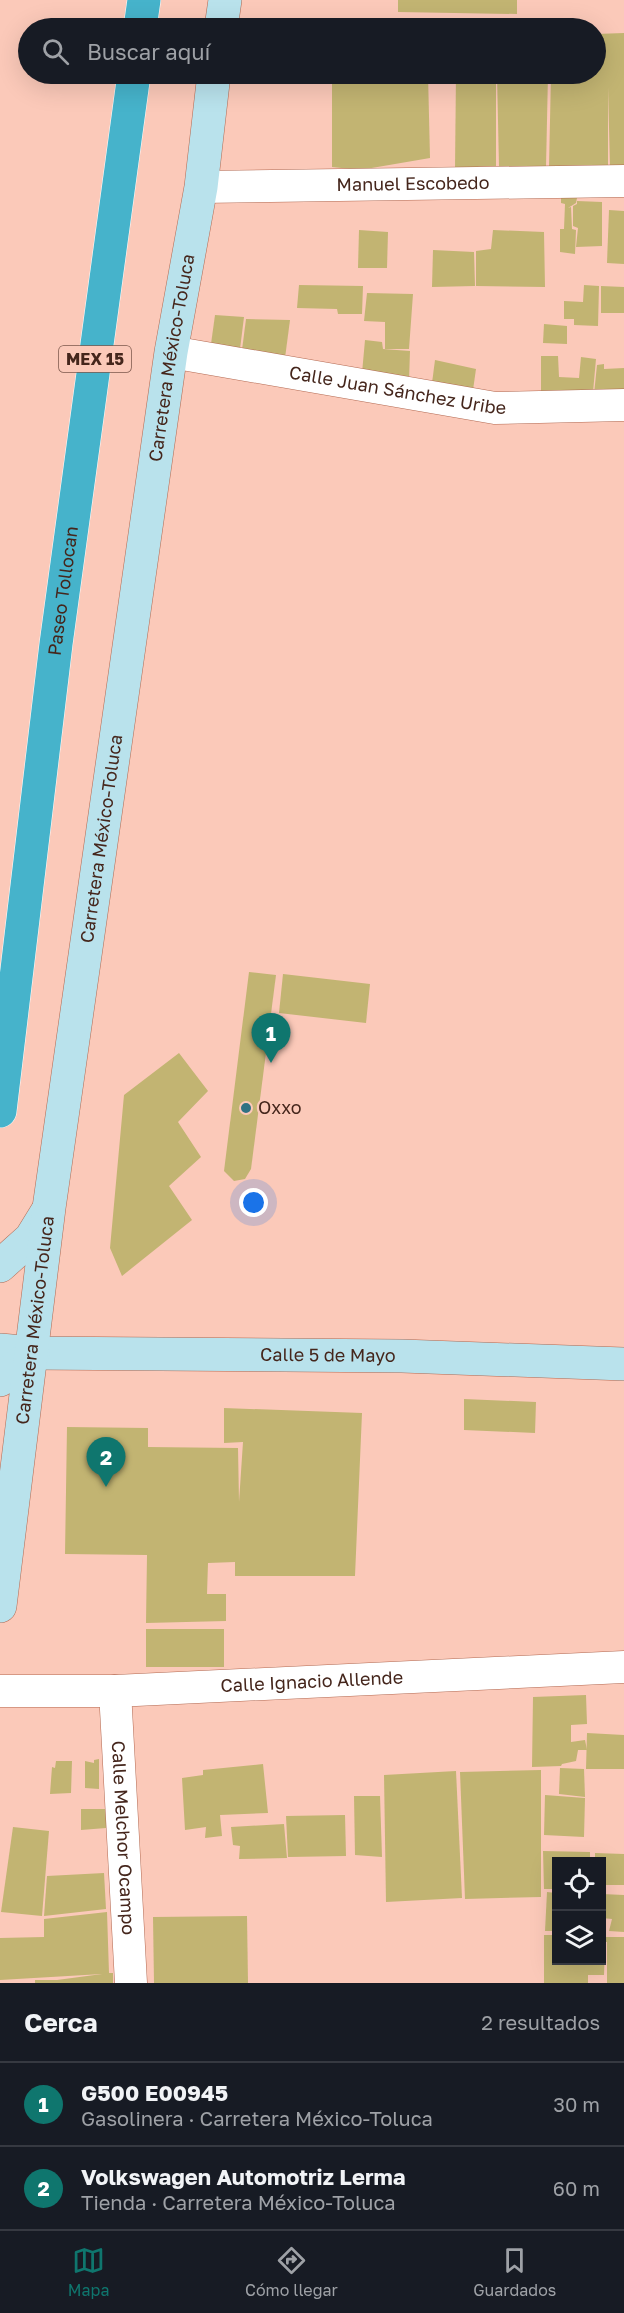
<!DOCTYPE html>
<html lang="es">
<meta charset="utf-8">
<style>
body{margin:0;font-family:"Golos Text",sans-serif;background:#242831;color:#f1f3f6}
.controls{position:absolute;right:18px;bottom:18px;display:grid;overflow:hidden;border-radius:0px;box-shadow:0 6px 24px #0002}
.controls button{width:54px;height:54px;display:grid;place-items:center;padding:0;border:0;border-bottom:2px solid #363941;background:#171b24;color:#f1f3f6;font:30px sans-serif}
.you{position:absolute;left:254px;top:1203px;width:21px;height:21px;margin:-15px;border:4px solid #fff;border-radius:50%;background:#1a73e8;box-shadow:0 0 0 9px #1a73e833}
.badge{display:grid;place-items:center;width:39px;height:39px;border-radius:50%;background:#0f766e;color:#fff;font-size:20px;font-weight:700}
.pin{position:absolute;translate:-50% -50px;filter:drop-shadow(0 2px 3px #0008)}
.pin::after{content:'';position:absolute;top:32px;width:21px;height:18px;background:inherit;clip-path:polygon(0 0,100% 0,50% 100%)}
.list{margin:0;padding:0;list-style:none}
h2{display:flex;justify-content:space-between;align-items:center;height:78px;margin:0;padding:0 24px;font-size:26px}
h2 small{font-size:20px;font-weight:400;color:#9ea1a6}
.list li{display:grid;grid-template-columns:39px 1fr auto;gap:18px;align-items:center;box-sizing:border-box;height:84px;padding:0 24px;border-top:2px solid #363941}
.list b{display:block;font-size:22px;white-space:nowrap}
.list p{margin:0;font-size:20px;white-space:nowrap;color:#9ea1a6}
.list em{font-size:20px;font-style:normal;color:#9ea1a6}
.icon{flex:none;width:33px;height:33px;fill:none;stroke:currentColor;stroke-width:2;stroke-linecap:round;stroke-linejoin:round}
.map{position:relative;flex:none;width:624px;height:1983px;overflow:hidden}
.search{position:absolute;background:#171b24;box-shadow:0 6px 24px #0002;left:18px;right:18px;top:18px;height:66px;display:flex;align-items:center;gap:15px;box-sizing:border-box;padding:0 21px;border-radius:33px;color:#9ea1a6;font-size:22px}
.sheet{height:246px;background:#171b24}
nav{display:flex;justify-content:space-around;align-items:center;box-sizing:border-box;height:84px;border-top:2px solid #363941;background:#171b24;font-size:16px;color:#9ea1a6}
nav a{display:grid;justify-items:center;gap:3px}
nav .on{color:#0f766e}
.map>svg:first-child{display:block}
.building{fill:#c2b472}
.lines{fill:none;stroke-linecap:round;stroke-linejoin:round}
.minor-casing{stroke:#b36951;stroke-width:33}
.secondary-casing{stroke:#b36951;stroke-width:34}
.trunk-casing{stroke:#fff;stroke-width:34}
.minor{stroke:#fff;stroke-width:32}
.secondary{stroke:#b9e2ec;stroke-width:33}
.trunk{stroke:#46b3cb;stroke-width:33}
.poi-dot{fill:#2f7183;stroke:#fbc9b9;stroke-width:2}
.labels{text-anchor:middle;stroke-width:4.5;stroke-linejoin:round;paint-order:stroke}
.shield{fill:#fbc9b9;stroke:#7c574b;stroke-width:1.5}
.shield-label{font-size:16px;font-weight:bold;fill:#45261c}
.street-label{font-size:18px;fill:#45261c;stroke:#fbc9b9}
.poi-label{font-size:18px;fill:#45261c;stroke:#fbc9b9;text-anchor:start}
</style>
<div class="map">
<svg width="624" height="1983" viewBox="0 0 624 1983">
<rect width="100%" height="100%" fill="#fbc9b9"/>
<g class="building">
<path d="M 398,0 L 517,0 L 517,14 L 398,12 Z"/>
<path d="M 624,33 L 624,166 L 610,167 L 608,87 L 608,165 L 549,167 L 551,74 L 596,74 L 596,34 Z"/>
<path d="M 332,74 L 428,74 L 430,158 L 360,170 L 332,167 Z"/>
<path d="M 456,74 L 496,74 L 496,166 L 455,168 Z"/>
<path d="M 497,74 L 548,74 L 546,167 L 499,167 Z"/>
<path d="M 561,192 L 578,193 L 576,203 L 568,208 L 571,207 L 572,229 L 576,230 L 575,254 L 560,252 L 560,229 L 564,229 L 565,204 L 561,203 Z"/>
<path d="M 577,201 L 602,202 L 602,246 L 576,247 L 578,228 L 573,226 L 573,206 L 577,204 Z"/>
<path d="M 609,210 L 624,211 L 624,264 L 607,263 Z"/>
<path d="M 359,230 L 388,232 L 387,268 L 358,268 Z"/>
<path d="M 493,230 L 544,232 L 545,287 L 476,286 L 476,251 L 491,249 Z"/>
<path d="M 433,250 L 474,252 L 475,286 L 432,287 Z"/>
<path d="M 299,285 L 363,286 L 362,314 L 338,314 L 337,309 L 297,308 Z"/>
<path d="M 584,285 L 599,286 L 598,326 L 574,325 L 574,319 L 564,319 L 564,301 L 583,302 Z"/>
<path d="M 601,286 L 624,287 L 624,313 L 601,313 Z"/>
<path d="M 367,293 L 413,294 L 409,349 L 385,349 L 385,322 L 364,321 Z"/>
<path d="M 215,315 L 244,317 L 240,349 L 211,344 Z"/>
<path d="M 246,319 L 290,320 L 285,358 L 242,350 Z"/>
<path d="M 544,324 L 567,326 L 567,344 L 543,343 Z"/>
<path d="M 365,340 L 382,342 L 383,349 L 410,351 L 409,381 L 362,373 Z"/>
<path d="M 541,356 L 558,356 L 559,377 L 579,378 L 581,357 L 596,359 L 593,392 L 541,394 Z"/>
<path d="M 435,360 L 476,369 L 473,390 L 432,383 Z"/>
<path d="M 604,364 L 604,369 L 624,368 L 624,393 L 594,394 L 597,365 Z"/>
<path d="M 249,972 L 276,975 L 251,1169 L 245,1179 L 234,1181 L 224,1171 Z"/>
<path d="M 283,974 L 370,984 L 366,1023 L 279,1013 Z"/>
<path d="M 179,1053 L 208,1091 L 178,1122 L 201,1157 L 169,1186 L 192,1220 L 122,1276 L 110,1248 L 124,1095 Z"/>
<path d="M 464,1399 L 536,1402 L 535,1433 L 464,1430 Z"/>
<path d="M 224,1408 L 362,1413 L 355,1576 L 235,1576 L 235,1562 L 208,1563 L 207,1594 L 226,1594 L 226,1621 L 146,1623 L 147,1555 L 65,1554 L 67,1427 L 148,1428 L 148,1447 L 238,1448 L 239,1502 L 243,1442 L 224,1443 Z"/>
<rect x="146" y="1629" width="78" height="38"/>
<path d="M 586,1695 L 587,1724 L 571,1725 L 571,1742 L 585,1740 L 587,1750 L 578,1750 L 576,1761 L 562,1764 L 561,1766 L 532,1767 L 533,1697 Z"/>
<path d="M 587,1733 L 624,1735 L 624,1769 L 586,1769 Z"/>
<path d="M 99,1759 L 99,1789 L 85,1788 L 85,1761 L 94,1763 L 94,1760 Z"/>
<path d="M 56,1761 L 72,1761 L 71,1793 L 50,1794 L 52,1767 L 55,1768 Z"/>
<path d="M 263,1764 L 268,1813 L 220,1815 L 222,1836 L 205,1838 L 206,1827 L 185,1830 L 182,1778 L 203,1775 L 203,1770 Z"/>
<path d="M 560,1768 L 584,1769 L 585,1797 L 559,1794 Z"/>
<path d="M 541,1770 L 541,1897 L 465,1899 L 460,1772 Z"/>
<path d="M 456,1771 L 462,1898 L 386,1902 L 384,1775 Z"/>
<path d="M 545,1795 L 585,1798 L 584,1837 L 544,1835 Z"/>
<path d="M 354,1796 L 380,1796 L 382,1857 L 355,1855 Z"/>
<path d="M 81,1809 L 106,1809 L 106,1828 L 81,1830 Z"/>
<path d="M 345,1815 L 346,1856 L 288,1857 L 286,1816 Z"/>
<path d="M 284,1824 L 287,1858 L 239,1859 L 240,1846 L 233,1845 L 231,1827 Z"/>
<path d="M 13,1827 L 49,1831 L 42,1916 L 1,1912 Z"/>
<path d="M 543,1851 L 590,1852 L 590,1862 L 556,1862 L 556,1889 L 544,1889 Z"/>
<path d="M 595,1853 L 624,1854 L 624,1885 L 602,1885 L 602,1862 L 595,1862 Z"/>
<path d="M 104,1873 L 106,1909 L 44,1916 L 47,1876 Z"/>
<path d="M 547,1892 L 556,1893 L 556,1931 L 545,1931 Z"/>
<path d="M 602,1894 L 624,1895 L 624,1932 L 609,1931 L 612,1919 L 602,1918 Z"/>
<path d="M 107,1912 L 109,1973 L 113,1973 L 113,1983 L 35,1983 L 35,1980 L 57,1980 L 102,1974 L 0,1980 L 0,1938 L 44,1937 L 44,1919 Z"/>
<path d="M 247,1916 L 248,1983 L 154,1983 L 153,1917 Z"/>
<path d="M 544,1935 L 556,1935 L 556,1960 L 602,1960 L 602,1944 L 605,1944 L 604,1975 L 588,1975 L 588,1983 L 544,1983 Z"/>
<path d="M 602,1937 L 624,1937 L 624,1983 L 607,1983 L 607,1942 L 602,1942 Z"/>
</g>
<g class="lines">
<defs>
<g id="minor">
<path id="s1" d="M 201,187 L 624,181"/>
<path id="s2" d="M 171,352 L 495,408 L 624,405"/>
<path id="s3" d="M 0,1691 L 115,1691 L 624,1667"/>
<path id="s4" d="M 115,1691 L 131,1983"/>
</g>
<g id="secondary">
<path d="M 221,28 L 225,0"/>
<path d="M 0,1266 L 31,1238 L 47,1212"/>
<path id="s5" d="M 0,1350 L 33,1353 L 402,1356 L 624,1364"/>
<path d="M 0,1380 L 33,1353"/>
<path id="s6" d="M 0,1606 L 49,1208 L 171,352 L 201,187 L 214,74"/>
</g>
<g id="trunk">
<path d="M 140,28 L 144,0"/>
<path id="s7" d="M 0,1111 L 56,644 L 134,74"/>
</g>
</defs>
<use href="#minor" class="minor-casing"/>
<use href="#secondary" class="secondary-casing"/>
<use href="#trunk" class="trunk-casing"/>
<use href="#minor" class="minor"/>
<use href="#secondary" class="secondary"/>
<use href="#trunk" class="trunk"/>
</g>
<circle class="poi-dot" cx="246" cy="1108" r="6"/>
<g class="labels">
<rect class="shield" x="59" y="346" width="72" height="26" rx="4.5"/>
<g class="shield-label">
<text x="95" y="365">MEX 15</text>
</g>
<g class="street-label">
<text dy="6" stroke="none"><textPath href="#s1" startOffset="212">Manuel Escobedo</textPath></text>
<text dy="6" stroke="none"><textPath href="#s6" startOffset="1260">Carretera México-Toluca</textPath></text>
<text dy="6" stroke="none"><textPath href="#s2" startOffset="230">Calle Juan Sánchez Uribe</textPath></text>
<text dy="6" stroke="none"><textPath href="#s7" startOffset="524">Paseo Tollocan</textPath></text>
<text dy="6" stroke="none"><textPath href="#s6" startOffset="774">Carretera México-Toluca</textPath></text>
<text dy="6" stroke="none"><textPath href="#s6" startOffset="288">Carretera México-Toluca</textPath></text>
<text dy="6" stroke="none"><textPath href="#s5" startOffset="328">Calle 5 de Mayo</textPath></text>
<text dy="6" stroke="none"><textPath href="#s3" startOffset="312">Calle Ignacio Allende</textPath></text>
<text dy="6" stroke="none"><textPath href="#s4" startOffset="147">Calle Melchor Ocampo</textPath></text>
</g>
<g class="poi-label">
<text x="258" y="1114">Oxxo</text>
</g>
</g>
</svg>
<div class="controls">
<button><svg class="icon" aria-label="locate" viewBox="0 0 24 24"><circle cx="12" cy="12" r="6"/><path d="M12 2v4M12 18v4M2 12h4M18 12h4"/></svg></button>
<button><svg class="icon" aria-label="layers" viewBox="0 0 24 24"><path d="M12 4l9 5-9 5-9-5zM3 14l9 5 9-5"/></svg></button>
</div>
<div class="you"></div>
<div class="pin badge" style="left:271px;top:1063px">1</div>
<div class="pin badge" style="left:106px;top:1487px">2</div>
<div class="search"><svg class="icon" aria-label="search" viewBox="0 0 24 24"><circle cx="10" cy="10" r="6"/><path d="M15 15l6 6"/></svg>Buscar aquí</div>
</div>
<section class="sheet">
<h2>Cerca<small>2 resultados</small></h2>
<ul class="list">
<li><span class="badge">1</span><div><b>G500 E00945</b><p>Gasolinera · Carretera México-Toluca</p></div><em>30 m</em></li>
<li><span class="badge">2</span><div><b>Volkswagen Automotriz Lerma</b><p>Tienda · Carretera México-Toluca</p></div><em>60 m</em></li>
</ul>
</section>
<nav>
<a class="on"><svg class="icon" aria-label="map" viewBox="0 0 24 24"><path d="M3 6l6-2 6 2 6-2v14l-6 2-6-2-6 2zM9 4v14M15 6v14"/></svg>Mapa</a>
<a><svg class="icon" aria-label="directions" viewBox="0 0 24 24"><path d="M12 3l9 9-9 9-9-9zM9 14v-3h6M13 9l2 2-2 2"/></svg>Cómo llegar</a>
<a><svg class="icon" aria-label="saved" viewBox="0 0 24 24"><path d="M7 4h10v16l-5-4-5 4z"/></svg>Guardados</a>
</nav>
